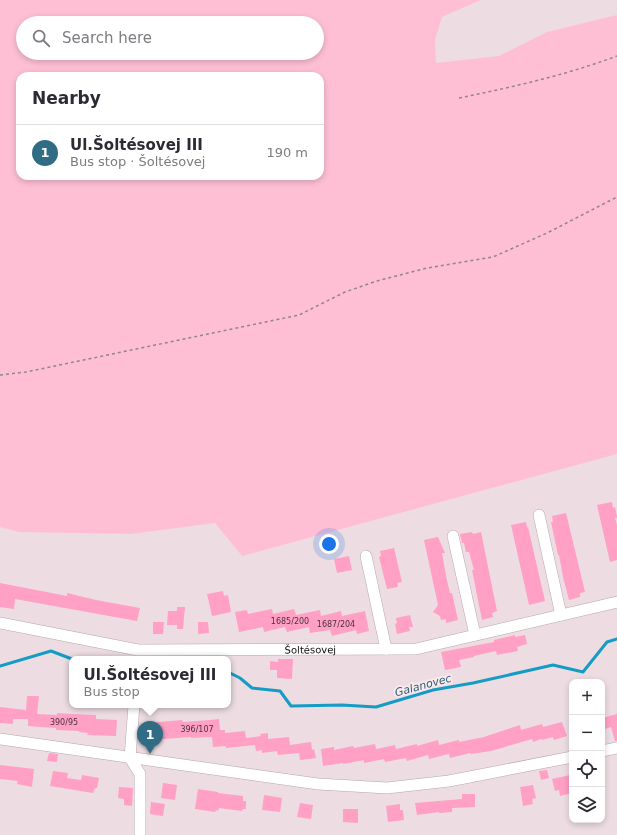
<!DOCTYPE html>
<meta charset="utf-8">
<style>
body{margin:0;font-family:"DejaVu Sans",sans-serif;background:#f7f7f7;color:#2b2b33}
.controls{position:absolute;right:12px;bottom:12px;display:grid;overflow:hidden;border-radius:8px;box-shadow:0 2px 6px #0003}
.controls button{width:36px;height:36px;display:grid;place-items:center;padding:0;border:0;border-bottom:1px solid #e1e1e2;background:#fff;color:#2b2b33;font:20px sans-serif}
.you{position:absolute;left:329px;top:544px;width:14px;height:14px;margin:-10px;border:3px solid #fff;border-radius:50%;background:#1a73e8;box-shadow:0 0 0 6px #1a73e833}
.badge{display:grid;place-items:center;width:26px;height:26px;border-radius:50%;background:#306d84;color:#fff;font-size:13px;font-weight:700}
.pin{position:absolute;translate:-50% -33px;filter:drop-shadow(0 1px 2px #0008)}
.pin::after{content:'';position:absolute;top:21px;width:14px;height:12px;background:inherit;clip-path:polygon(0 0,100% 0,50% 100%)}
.popup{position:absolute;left:69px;top:656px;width:162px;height:52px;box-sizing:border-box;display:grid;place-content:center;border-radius:8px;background:#fff;filter:drop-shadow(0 1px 3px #0005);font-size:13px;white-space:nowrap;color:#7c7c81}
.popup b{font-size:15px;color:#2b2b33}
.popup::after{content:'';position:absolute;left:50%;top:100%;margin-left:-8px;border:8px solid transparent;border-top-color:#fff}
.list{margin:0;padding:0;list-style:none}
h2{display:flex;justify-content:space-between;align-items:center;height:52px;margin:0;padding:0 16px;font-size:17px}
h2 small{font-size:13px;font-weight:400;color:#7c7c81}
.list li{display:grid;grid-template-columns:26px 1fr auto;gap:12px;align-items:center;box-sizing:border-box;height:56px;padding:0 16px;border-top:1px solid #e1e1e2}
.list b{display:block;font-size:15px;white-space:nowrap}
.list p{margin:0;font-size:13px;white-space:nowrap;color:#7c7c81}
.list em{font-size:13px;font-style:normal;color:#7c7c81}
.icon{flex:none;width:22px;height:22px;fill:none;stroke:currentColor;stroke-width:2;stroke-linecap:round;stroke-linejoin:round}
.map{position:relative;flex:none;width:617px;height:835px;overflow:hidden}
.search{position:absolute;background:#fff;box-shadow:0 2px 6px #0003;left:16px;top:16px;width:308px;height:44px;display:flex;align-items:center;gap:10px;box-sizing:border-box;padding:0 14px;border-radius:22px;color:#7c7c81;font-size:15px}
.panel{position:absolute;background:#fff;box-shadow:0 2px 6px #0003;left:16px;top:72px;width:308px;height:108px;border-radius:12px}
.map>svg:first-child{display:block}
.green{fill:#febfd5;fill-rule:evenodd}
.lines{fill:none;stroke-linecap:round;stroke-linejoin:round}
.stream{stroke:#149cc5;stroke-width:3}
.building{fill:#ffa0c4}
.minor-casing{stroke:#b5a6aa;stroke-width:12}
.path{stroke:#908588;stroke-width:1.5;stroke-dasharray:3 3;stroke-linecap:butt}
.minor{stroke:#fff;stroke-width:11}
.labels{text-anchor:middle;stroke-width:3.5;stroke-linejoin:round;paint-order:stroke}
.number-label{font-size:8px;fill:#4c313b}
.street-label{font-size:10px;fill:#110c0d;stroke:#faeaef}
.water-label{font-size:11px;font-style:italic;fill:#2e5d70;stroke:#faeaef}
</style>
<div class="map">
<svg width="617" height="835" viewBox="0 0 617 835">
<rect width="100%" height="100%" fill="#eddde2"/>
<path class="green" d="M 0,0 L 481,0 L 442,17 L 435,40 L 436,63 L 499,56 L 547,32 L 617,15 L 617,454 L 242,556 L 215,523 L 131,534 L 19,532 L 0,527 ZM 23,23 L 317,23 L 317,53 L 23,53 ZM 20,76 L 320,76 L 320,176 L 20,176 Z"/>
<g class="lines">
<g class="stream">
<path d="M 0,666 L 51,651 L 72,659"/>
<path d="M 228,672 L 240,678 L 252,688 L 280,691 L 291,706 L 342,705 L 376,707 L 433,690 L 473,683 L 553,665 L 583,672 L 607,642 L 617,639"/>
</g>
</g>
<g class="building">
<path d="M 612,502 L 613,508 L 615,507 L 617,516 L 617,518 L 615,518 L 617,525 L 617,560 L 610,562 L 597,505 Z"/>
<path d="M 566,513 L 585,592 L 580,593 L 580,597 L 569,600 L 563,577 L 559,555 L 558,555 L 551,522 L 553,522 L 552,516 Z"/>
<path d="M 526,522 L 527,528 L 528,527 L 545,601 L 529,605 L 511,525 Z"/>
<path d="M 472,532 L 473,534 L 481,532 L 497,611 L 492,613 L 493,617 L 482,620 L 472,570 L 474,570 L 469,552 L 466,552 L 464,543 L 462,543 L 460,534 Z"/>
<path d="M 438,537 L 445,553 L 442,553 L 446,576 L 450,593 L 452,593 L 458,620 L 446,623 L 446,619 L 441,620 L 440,616 L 433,612 L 438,605 L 424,540 Z"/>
<path d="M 394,548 L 402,582 L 397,583 L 398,587 L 387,589 L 379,557 L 381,556 L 380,551 Z"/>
<path d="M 349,556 L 352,570 L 337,573 L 334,559 Z"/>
<path d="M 0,583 L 67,596 L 67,593 L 96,600 L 140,608 L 137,621 L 15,599 L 14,609 L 0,607 Z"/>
<path d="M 223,591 L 224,596 L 228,595 L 231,612 L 212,616 L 207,594 Z"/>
<path d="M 177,607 L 185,607 L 183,629 L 177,629 L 177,625 L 167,625 L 168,611 L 177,611 Z"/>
<path d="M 272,609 L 273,614 L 294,609 L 296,615 L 320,610 L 321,616 L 341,611 L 342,616 L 365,611 L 369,631 L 357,634 L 356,630 L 332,636 L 330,630 L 310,633 L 309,627 L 287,632 L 285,627 L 264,632 L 263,627 L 239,632 L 235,612 L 247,610 L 248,614 Z"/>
<path d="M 410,615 L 413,627 L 409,627 L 410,631 L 397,634 L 395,624 L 397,623 L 396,618 Z"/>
<path d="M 153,622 L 164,622 L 163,634 L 153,634 Z"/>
<path d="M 198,622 L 208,622 L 209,633 L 198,634 Z"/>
<path d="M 515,635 L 515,637 L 525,635 L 527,644 L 517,647 L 518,651 L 497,655 L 496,651 L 474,656 L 474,657 L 459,660 L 461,667 L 445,670 L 441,652 L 494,642 L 494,640 Z"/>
<path d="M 278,659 L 293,659 L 292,679 L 277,678 L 277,670 L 270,670 L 270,661 L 278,662 Z"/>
<path d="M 27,696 L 39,696 L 37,714 L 57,715 L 57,713 L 73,714 L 96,715 L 96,719 L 117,720 L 116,736 L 87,735 L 88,733 L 79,732 L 79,731 L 56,730 L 56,728 L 28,726 L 28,719 L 13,719 L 13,724 L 0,723 L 0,707 L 26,710 Z"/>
<path d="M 617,714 L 617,741 L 615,741 L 611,727 L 602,730 L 602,718 Z"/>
<path d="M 219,719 L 220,730 L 225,730 L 225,733 L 245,731 L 246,738 L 261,736 L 260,734 L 268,733 L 268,739 L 289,737 L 290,745 L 311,742 L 312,750 L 314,749 L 316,758 L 300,760 L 299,753 L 278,755 L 277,751 L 262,753 L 262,750 L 256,751 L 255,745 L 226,748 L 226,746 L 213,747 L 212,737 L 191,738 L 191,737 L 149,740 L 148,723 L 182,720 L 183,722 L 210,720 Z"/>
<path d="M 562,722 L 567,736 L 554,740 L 553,737 L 542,740 L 541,739 L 533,742 L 532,739 L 491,751 L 471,754 L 470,753 L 450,758 L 449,754 L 429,759 L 428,755 L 407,761 L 406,758 L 385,762 L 384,759 L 364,763 L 364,760 L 343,764 L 343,763 L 323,766 L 321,749 L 334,747 L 334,750 L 353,746 L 354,748 L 375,744 L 376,749 L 395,745 L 396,749 L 417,744 L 417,746 L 438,740 L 439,745 L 459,740 L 459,742 L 484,737 L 520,725 L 521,730 L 542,724 L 543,727 Z"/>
<path d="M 49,753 L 58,754 L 57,762 L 47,761 Z"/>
<path d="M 0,765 L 34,769 L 32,787 L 17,784 L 18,781 L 0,779 Z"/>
<path d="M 547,770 L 549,778 L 541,780 L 539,771 Z"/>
<path d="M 53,771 L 68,773 L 67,778 L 81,780 L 82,775 L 99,778 L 97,788 L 95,788 L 93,793 L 50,786 Z"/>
<path d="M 570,775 L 572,783 L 572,793 L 560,796 L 559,790 L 555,791 L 552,779 Z"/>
<path d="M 163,783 L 177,785 L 175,800 L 161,798 Z"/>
<path d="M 533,785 L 536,798 L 532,799 L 533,804 L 523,806 L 520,787 Z"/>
<path d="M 119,787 L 133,788 L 132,806 L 124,805 L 124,799 L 118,798 Z"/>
<path d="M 198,789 L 218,792 L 218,793 L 243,796 L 243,801 L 246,801 L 246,809 L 243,809 L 242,811 L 219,808 L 218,811 L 216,810 L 215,812 L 195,809 Z"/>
<path d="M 462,794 L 475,794 L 475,807 L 452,808 L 452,812 L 439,813 L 439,812 L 417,815 L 415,803 L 462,799 Z"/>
<path d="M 264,795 L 282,798 L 280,812 L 262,810 Z"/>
<path d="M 151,802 L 165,804 L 163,816 L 150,814 Z"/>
<path d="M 300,803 L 313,805 L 311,819 L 297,817 Z"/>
<path d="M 400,804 L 400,810 L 403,810 L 404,820 L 388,822 L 386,806 Z"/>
<path d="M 343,809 L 358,809 L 358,823 L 343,822 Z"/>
</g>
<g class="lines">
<defs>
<g id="minor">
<path d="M 539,515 L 561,615"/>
<path d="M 453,536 L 475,635"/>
<path d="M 366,556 L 386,649"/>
<path id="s1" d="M 0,623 L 138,650 L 416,649 L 617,602"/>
<path d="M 134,705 L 130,758 L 140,774 L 140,835"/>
<path d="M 0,739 L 318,784 L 387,788 L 449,781 L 572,757"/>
<path d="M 602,751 L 617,748"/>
</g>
</defs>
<use href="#minor" class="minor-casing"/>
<g class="path">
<path d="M 459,98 C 513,87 566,75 617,56"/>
<path d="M 0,375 L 26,372 L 299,315 L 345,292 L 377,281 L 427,268 L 493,257 L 547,233 L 617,197"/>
</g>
<use href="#minor" class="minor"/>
</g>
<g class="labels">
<g class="number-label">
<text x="290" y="624">1685/200</text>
<text x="336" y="627">1687/204</text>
<text x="64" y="725">390/95</text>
<text x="197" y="732">396/107</text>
</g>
<g class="street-label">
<text dy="4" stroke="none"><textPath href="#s1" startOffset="313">Šoltésovej</textPath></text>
</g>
<g class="water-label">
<text transform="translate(423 685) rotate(-15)" y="4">Galanovec</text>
</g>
</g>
</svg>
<div class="controls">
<button>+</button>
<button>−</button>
<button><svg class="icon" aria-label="locate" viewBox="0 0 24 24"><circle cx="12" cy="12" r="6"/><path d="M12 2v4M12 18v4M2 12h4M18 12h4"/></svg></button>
<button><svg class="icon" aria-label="layers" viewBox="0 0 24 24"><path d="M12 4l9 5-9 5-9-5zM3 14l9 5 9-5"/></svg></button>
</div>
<div class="you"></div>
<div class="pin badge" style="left:150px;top:754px">1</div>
<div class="popup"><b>Ul.Šoltésovej III</b>Bus stop</div>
<div class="search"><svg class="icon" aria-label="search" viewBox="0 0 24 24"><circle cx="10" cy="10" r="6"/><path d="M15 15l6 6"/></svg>Search here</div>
<section class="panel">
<h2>Nearby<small></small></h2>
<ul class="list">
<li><span class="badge">1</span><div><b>Ul.Šoltésovej III</b><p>Bus stop · Šoltésovej</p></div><em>190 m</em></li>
</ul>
</section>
</div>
